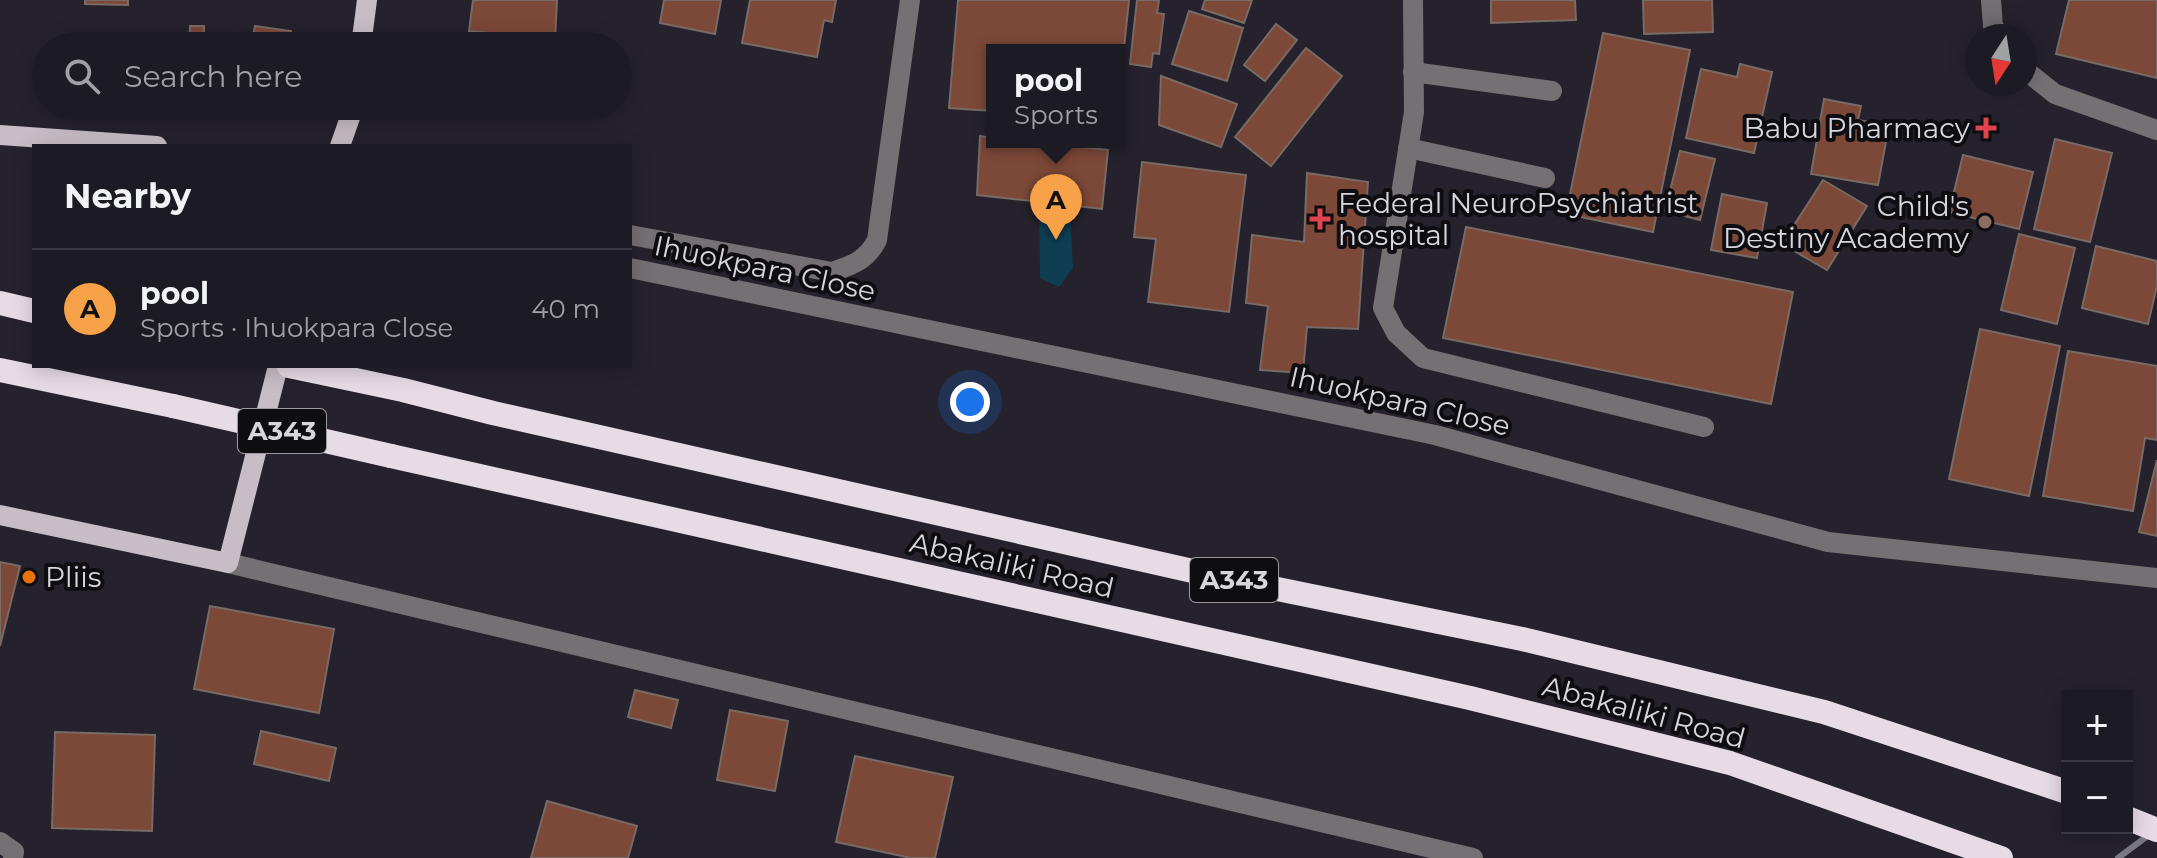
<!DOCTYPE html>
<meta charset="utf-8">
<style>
body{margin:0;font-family:Montserrat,sans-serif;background:#29272f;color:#f1f3f6}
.controls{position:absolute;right:24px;bottom:24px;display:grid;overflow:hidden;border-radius:0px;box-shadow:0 4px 20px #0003}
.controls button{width:72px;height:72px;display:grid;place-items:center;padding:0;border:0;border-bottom:2px solid #3a3840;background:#1c1a22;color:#f1f3f6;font:40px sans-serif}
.compass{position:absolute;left:1965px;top:24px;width:72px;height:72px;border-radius:50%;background:#1c1a22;box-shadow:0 4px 20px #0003;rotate:192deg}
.you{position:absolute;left:970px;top:402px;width:28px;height:28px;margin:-20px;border:6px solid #fff;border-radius:50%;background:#1a73e8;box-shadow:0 0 0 12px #1a73e833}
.badge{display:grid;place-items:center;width:52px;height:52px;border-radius:50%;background:#f7a149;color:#111;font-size:26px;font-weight:700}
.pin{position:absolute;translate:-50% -66px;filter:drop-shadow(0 2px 4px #0008)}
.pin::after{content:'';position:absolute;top:42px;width:28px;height:24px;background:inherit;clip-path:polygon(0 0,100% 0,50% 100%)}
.popup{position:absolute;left:986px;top:44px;width:140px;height:104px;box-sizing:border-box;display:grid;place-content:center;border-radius:0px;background:#1c1a22;filter:drop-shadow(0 2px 6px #0005);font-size:26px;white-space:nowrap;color:#a0a1a5}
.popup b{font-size:30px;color:#f1f3f6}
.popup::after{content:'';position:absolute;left:50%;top:100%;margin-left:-16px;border:16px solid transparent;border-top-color:#1c1a22}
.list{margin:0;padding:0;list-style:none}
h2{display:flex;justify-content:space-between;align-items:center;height:104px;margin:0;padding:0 32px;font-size:34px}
h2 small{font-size:26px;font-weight:400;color:#a0a1a5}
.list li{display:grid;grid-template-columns:52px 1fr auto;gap:24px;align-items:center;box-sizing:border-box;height:120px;padding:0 32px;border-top:2px solid #3a3840}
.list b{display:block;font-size:30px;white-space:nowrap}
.list p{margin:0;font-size:26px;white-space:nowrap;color:#a0a1a5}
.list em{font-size:26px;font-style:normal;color:#a0a1a5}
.icon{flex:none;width:44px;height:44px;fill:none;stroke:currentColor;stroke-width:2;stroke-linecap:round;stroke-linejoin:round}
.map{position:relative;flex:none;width:2157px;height:858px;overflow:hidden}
.search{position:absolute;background:#1c1a22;box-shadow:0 4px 20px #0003;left:32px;top:32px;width:600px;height:88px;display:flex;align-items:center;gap:20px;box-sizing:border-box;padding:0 28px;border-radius:44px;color:#a0a1a5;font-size:30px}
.panel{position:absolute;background:#1c1a22;box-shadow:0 4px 20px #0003;left:32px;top:144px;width:600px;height:224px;border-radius:0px}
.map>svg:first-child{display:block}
.water{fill:#0f3e53}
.building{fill:#7c4838;stroke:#786a65;stroke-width:2}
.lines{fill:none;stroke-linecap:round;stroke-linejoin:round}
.minor{stroke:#757074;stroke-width:20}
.major{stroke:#c7bdc6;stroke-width:20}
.highway{stroke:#e7dbe6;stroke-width:24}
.rail{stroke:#7c7a83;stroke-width:6}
.highway-bridge{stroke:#e7dbe6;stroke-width:24}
.health-dot{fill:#e0444e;stroke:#0e0d11;stroke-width:3}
.education-dot{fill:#8d6e63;stroke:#0e0d11;stroke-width:3}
.food-dot{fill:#e8710a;stroke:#0e0d11;stroke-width:3}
.labels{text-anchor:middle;stroke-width:8;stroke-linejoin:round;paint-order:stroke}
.shield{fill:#0e0d11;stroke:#9b9aa0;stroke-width:2}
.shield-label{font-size:26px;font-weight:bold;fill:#d7d6dd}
.poi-label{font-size:28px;fill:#d7d6dd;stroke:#0e0d11;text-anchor:end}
.street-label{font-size:28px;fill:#d7d6dd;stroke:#0e0d11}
</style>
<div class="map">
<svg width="2157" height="858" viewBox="0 0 2157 858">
<rect width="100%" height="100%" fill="#25222d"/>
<path class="water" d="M 1070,208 L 1073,268 L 1059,287 L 1040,278 L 1039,213 Z"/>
<g class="building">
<path d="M 85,0 L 128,0 L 128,5 L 85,4 Z"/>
<path d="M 473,0 L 557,0 L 555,40 L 469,31 Z"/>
<path d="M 664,0 L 721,0 L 715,34 L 660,23 Z"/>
<path d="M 750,0 L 836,0 L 832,22 L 824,20 L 817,57 L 742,43 Z"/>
<path d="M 958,0 L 1129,0 L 1120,86 L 1120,50 L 992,50 L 992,111 L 949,108 Z"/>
<path d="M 1137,0 L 1159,0 L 1157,13 L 1164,14 L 1159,54 L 1153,53 L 1151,67 L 1130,64 Z"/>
<path d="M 1205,0 L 1252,0 L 1244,23 L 1202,9 Z"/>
<path d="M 1491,0 L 1575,0 L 1576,20 L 1491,23 Z"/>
<path d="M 1643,0 L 1712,0 L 1713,32 L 1644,34 Z"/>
<path d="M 2069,0 L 2157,0 L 2157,78 L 2056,54 Z"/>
<path d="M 1189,11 L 1243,28 L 1227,81 L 1172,64 Z"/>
<path d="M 1276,24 L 1297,40 L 1265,81 L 1244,65 Z"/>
<path d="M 190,26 L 204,26 L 204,37 L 234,33 L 234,46 L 189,46 Z"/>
<path d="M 255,26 L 291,31 L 290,46 L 251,46 Z"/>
<path d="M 1603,33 L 1690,50 L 1653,232 L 1566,214 Z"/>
<path d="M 1306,48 L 1342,76 L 1271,166 L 1235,137 Z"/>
<path d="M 1740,64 L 1772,72 L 1754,153 L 1686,138 L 1701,69 L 1737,77 Z"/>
<path d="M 1161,76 L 1237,104 L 1221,147 L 1159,125 Z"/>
<path d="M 1824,99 L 1861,106 L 1858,120 L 1889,125 L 1878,185 L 1811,174 Z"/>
<path d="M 980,136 L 992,138 L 992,142 L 1033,142 L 1108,150 L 1102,209 L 977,195 Z"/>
<path d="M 2055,139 L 2112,153 L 2090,242 L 2034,229 Z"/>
<path d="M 1680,151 L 1715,159 L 1700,220 L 1665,211 Z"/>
<path d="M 1963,155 L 2033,172 L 2019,229 L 1949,212 Z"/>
<path d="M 1142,162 L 1246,175 L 1229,312 L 1148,302 L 1156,239 L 1134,237 Z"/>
<path d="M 1307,173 L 1368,182 L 1358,329 L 1307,327 L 1303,373 L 1260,370 L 1268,306 L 1246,303 L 1252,235 L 1304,242 Z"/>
<path d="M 1823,180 L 1867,206 L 1827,270 L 1782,244 Z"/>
<path d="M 1722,194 L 1767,203 L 1757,258 L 1711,250 Z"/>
<path d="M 1466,227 L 1793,292 L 1771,404 L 1443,338 Z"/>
<path d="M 2019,234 L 2075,248 L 2057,324 L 2001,310 Z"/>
<path d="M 2096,246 L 2157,261 L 2157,286 L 2148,324 L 2082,308 Z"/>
<path d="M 1980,329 L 2060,346 L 2029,496 L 1949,479 Z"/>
<path d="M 2068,351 L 2157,366 L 2157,440 L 2145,438 L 2133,511 L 2043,496 Z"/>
<path d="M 2157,460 L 2157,536 L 2139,532 Z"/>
<path d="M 0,562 L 20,566 L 0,646 Z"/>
<path d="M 210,606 L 334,629 L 319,713 L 194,689 Z"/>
<path d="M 635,690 L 678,700 L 671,728 L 628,717 Z"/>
<path d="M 730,710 L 788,721 L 775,791 L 717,780 Z"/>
<path d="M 261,731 L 336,748 L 329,781 L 254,764 Z"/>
<path d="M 55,732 L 155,735 L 152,831 L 52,828 Z"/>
<path d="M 855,756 L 953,777 L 935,858 L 911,858 L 836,842 Z"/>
<path d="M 547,801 L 637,826 L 628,858 L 531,858 Z"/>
</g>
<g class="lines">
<g class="minor">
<path d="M 1413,0 L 1414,112 L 1383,308 L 1396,333 L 1423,358 L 1704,427"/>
<path d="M 1991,0 L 1993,26 L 2000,36"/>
<path d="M 2025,70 L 2055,94 L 2157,130"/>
<path d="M 1413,72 L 1552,91"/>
<path d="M 1408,148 L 1545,178"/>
<path d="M 630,235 L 832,272 C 853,265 867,260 877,240 L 910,0"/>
<path d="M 630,268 L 1435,435 L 1828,542 L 2157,578"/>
<path d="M 228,563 L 1473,858"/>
<path d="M 0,842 L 14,852 L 13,858"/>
</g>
<g class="major">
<path d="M 361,46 L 367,0"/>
<path d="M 0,135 L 157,146"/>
<path d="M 340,146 L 354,106"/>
<path d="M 0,515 L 228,563 L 278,366"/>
</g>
<g class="highway">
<path d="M 0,303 L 34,311"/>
<path d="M 289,366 L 403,390 L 493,413 L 1228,579 L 1522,639 L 1824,712 L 2067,792"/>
<path d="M 0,370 L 173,406"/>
<path d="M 391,456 L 1470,698 L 1730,763 L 2001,858"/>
</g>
<path class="rail" d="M 2118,858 L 2157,829"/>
<g class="highway-bridge">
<path d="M 173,406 L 391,456"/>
<path d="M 2127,818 L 2157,830"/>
</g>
</g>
<g class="health-dot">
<path d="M1982 116h8v8h8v8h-8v8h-8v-8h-8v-8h8z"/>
<path d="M1316 207h8v8h8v8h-8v8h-8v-8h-8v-8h8z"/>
</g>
<circle class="education-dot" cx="1985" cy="222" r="8"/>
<circle class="food-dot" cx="29" cy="577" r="8"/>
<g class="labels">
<g class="shield">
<rect x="238" y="409" width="88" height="44" rx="6"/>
<rect x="1190" y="558" width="88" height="44" rx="6"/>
</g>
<g class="shield-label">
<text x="282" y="440">A343</text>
<text x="1234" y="589">A343</text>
</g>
<g class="poi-label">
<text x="1970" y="138">Babu Pharmacy</text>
<text x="1338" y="213" text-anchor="start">Federal NeuroPsychiatrist<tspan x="1338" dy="32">hospital</tspan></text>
<text x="1969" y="216">Child's<tspan x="1969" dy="32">Destiny Academy</tspan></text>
<text x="45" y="587" text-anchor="start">Pliis</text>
</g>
<g class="street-label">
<text transform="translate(765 268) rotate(12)" y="10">Ihuokpara Close</text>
<text transform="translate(1400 401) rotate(13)" y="10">Ihuokpara Close</text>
<text transform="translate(1012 565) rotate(13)" y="10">Abakaliki Road</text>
<text transform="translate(1644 712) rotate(15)" y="10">Abakaliki Road</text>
</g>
</g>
</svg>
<div class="controls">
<button>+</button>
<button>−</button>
</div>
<svg class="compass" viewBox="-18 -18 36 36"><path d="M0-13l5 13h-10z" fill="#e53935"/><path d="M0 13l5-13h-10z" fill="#a0a1a5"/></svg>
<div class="you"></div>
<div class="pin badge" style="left:1056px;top:240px">A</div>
<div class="popup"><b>pool</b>Sports</div>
<div class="search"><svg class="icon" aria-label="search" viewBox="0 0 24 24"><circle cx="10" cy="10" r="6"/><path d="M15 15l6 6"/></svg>Search here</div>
<section class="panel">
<h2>Nearby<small></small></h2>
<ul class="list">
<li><span class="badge">A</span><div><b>pool</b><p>Sports · Ihuokpara Close</p></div><em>40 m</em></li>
</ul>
</section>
</div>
